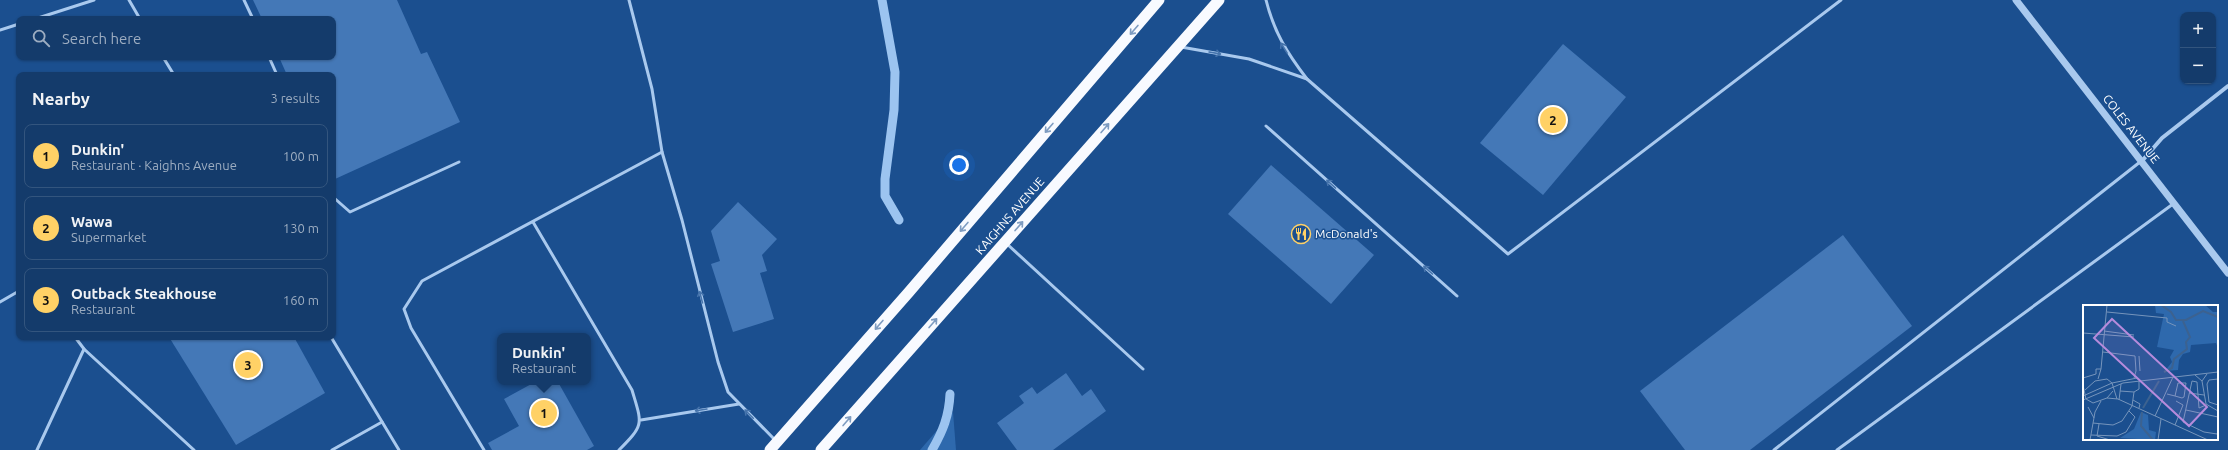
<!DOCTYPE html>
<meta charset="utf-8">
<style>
body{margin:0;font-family:Ubuntu,sans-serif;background:#1d4271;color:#f1f3f6}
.controls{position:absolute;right:12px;top:12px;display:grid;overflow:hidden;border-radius:8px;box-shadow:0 1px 3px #0004}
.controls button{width:36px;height:36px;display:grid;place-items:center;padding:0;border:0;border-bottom:1px solid #33557e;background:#143b6b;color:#f1f3f6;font:20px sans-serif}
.you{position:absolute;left:959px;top:165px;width:14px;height:14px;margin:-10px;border:3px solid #fff;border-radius:50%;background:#1a73e8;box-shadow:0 0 0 6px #1a73e833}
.badge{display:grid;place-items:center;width:26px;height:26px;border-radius:50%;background:#ffd166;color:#111;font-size:13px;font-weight:700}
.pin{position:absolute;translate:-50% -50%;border:2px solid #fff;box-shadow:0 1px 4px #0006}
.popup{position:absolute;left:497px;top:333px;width:94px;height:52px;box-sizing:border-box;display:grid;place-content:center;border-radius:8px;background:#143b6b;filter:drop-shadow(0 1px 3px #0005);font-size:13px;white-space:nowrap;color:#9dadc1}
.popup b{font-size:15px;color:#f1f3f6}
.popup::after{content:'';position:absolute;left:50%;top:100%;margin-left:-8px;border:8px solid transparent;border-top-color:#143b6b}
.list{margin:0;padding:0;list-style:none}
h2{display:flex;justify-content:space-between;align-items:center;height:52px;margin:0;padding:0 16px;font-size:17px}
h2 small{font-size:13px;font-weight:400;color:#9dadc1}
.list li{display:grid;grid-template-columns:26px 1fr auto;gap:12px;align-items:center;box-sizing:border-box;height:64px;margin:0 8px 8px;padding:0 8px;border:1px solid #33557e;border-radius:8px}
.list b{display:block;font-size:15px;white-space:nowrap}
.list p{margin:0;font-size:13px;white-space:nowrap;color:#9dadc1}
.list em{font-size:13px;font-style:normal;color:#9dadc1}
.icon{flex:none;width:22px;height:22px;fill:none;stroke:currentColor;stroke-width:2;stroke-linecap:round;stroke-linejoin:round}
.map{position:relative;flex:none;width:2228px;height:450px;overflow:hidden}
.search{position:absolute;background:#143b6b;box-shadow:0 1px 3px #0004;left:16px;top:16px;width:320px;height:44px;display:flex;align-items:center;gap:10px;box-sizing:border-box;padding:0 14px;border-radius:8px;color:#9dadc1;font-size:15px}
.panel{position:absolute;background:#143b6b;box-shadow:0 1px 3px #0004;left:16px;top:72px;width:320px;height:268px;border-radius:8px}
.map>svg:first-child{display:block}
.green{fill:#2e69ad}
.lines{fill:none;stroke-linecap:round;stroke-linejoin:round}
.stream{stroke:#9cc4f0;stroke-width:9}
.building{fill:#4478b7}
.service{stroke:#a9c9ee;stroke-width:3}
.minor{stroke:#a9c9ee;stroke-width:4}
.tertiary{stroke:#a9c9ee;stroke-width:7}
.trunk{stroke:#f8faff;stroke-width:11}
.oneway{stroke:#7e9cc1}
.oneway2{stroke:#4674ac}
.labels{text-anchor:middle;stroke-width:3;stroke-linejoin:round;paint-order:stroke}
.street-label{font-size:12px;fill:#fff;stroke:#1b4f8f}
.poi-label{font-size:12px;fill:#fff;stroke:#1b4f8f;text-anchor:start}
.inset-river{fill:none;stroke:#3c6290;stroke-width:2}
.inset-road{fill:none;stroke:#7695bc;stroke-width:1}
.view{fill:#b68bdc;fill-opacity:0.15;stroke:#b68bdc;stroke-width:2}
.inset-edge{fill:none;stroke:#fff;stroke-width:2}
</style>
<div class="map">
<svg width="2228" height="450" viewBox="0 0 2228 450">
<rect width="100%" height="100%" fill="#1b4f8f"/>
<path class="green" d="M 953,412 L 956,450 L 920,450 Z"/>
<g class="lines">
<g class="stream">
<path d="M 882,0 L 895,72 L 894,110 L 885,179 L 885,196 L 899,220"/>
<path d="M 932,450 C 943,431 949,416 950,394"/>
</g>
</g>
<g class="building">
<path d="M 253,0 L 397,0 L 421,54 L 427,52 L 460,122 L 335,179 L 333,176 L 333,75 L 287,75 L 279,57 L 333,57 L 333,19 L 262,19 Z"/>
<path d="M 1563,44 L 1626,97 L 1543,195 L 1480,143 Z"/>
<path d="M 1271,165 L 1374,255 L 1331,304 L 1228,214 Z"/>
<path d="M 738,202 L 777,239 L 762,255 L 767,271 L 760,273 L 774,319 L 733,332 L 711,264 L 720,261 L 711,231 Z"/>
<path d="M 1843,235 L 1912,326 L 1750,450 L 1685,450 L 1640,391 Z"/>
<path d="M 169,337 L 294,337 L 325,393 L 236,445 Z"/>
<path d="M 1066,373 L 1082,396 L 1091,389 L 1106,411 L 1053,450 L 1017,450 L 997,423 L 1024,403 L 1019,396 L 1032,387 L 1037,394 Z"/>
<path d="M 535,382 L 558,382 L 594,446 L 587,450 L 492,450 L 488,443 L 519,426 L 504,399 Z"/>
</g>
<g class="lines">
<g class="service">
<path d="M 129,0 L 140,19"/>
<path d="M 244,0 L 253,19"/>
<path d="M 629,0 L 652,89 L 662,152 L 682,220 L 718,362 L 728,392 L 775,440"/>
<path d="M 1266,0 C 1274,32 1287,53 1307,79 L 1508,254 L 1841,0"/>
<path d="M 35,19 L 94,0"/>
<path d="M 0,30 L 19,24"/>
<path d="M 1181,47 L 1249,59 L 1307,79"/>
<path d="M 163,57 L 174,75"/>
<path d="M 269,57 L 277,75"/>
<path d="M 1266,126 L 1457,296"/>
<path d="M 333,197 L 350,212 L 459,162"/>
<path d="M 533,222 L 632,390 C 642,424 645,424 619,450"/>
<path d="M 1007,244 L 1143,369"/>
<path d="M 0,302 L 19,291"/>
<path d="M 75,337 L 84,349"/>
<path d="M 331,337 L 399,450"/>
<path d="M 641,420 L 739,404"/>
<path d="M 37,450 L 84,349 L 194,450"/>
<path d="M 332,450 L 382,422"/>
<path d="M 484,450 L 411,328 L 404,309 L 422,281 L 662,152"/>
<path d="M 1774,450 L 2140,162"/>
<path d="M 1837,450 L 2173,204"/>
</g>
<path class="minor" d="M 2142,161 L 2162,138 L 2228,86"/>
<path class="tertiary" d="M 2016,0 L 2228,273"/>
<g class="trunk">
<path d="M 770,450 L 909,292 L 1159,0"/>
<path d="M 821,450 L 1219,0"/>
</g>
</g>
<defs><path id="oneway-shaft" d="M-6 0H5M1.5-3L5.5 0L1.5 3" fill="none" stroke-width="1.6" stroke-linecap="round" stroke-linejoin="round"/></defs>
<g class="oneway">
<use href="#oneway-shaft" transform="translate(1134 30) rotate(131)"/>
<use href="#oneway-shaft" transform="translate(1049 128) rotate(131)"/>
<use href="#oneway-shaft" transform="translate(1105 128) rotate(-49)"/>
<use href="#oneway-shaft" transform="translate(1019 226) rotate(-49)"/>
<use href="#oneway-shaft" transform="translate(964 227) rotate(131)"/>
<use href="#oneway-shaft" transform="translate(933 323) rotate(-49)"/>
<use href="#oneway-shaft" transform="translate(879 325) rotate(131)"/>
<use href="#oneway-shaft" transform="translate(847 421) rotate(-49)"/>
</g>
<g class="oneway2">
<use href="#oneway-shaft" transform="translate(1284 48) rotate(-122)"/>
<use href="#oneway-shaft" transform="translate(1215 53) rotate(10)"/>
<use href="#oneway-shaft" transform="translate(1331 184) rotate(-138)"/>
<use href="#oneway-shaft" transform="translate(1428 270) rotate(-138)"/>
<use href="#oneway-shaft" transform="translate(701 297) rotate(-104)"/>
<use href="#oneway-shaft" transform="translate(701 410) rotate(171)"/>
<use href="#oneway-shaft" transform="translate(749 414) rotate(-135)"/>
</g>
<defs>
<symbol id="restaurant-ring" viewBox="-11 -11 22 22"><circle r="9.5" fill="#1b4f8f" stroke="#ffd166" stroke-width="1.5"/><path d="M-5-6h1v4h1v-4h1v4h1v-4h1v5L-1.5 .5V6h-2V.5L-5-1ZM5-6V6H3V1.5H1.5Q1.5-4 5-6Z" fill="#ffd166"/></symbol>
</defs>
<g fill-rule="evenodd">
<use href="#restaurant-ring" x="1290" y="223" width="22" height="22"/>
</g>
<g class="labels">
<g class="street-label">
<text transform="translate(2131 129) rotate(52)" y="4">COLES AVENUE</text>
<text transform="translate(1010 216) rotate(-49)" y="4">KAIGHNS AVENUE</text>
</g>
<g class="poi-label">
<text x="1315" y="238">McDonald's</text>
</g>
</g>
<g transform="translate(2083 305)">
<rect width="135" height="135" fill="#1b4f8f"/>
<path d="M 72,0 L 122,0 L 130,7 L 135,7 L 135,43 L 133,38 L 108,40 L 107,47 L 100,49 L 96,55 L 95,65 L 82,66 L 89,57 L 87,52 L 91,45 L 74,42 L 81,9 L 73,8 ZM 58,107 L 65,110 L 66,125 L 73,127 L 72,135 L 37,133 L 51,124 Z" fill="#2e69ad"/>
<path class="inset-river" d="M 78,0 L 88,7 L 93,15 L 103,15 L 120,6 L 135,12M 135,15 L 135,28M 81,67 L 89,63 L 91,54 L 104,44 L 103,37 L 107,32 L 100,16M 60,103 L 76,76M 59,107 L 58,121 L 70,135"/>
<path class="inset-road" d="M 24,7 L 84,13 L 84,17 L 93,21M 21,26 L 51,30M 0,28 L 51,32M 20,47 L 52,51 L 53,66 L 51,73M 56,51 L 57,66M 112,70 L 119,76 L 124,69M 0,73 L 13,69 L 13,64 L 18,64M 15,74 L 18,64 L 24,0M 135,74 L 126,75 L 124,79 L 126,97 L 135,100M 119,76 L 123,99 L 135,106M 0,80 L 3,94 L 10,98 L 24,93 L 30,86M 2,85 L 12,76 L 24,74 L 29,78 L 34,94M 37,86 L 51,87M 106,88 L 121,90M 84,89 L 92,91 L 99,93 L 101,92 L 103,78 L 95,78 L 92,91M 0,91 L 29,78 L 54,73M 24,93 L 35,94 L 125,135M 0,95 L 40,78 L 135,67M 36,95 L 38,79M 50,95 L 57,99 L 56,103M 123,100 L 116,103 L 114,77 L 109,76 L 100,117 L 121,127 L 134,129 L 135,127M 5,102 L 11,113M 103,105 L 135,112M 72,111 L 90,72M 10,118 L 30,120 L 39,116 L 49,101 L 51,87 L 56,84 L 56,76M 16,119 L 14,131 L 27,135M 92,120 L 100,100 L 93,96M 8,130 L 34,131 L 43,127 L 52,112 L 46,106M 7,135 L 12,107 L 18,96M 75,135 L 78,114"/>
<path class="view" d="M 29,14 L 124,102 L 106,121 L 11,33 Z"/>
<rect width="135" height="135" class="inset-edge"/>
</g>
</svg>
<div class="controls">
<button>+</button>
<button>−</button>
</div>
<div class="you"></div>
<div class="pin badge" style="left:544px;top:413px">1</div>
<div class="popup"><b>Dunkin'</b>Restaurant</div>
<div class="pin badge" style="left:1553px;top:120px">2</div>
<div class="pin badge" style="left:248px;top:365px">3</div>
<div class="search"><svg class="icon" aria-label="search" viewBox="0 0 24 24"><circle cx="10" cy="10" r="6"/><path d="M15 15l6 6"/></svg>Search here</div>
<section class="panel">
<h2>Nearby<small>3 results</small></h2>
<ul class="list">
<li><span class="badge">1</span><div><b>Dunkin'</b><p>Restaurant · Kaighns Avenue</p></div><em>100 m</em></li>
<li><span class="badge">2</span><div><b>Wawa</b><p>Supermarket</p></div><em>130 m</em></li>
<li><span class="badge">3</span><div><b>Outback Steakhouse</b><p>Restaurant</p></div><em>160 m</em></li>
</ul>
</section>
</div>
